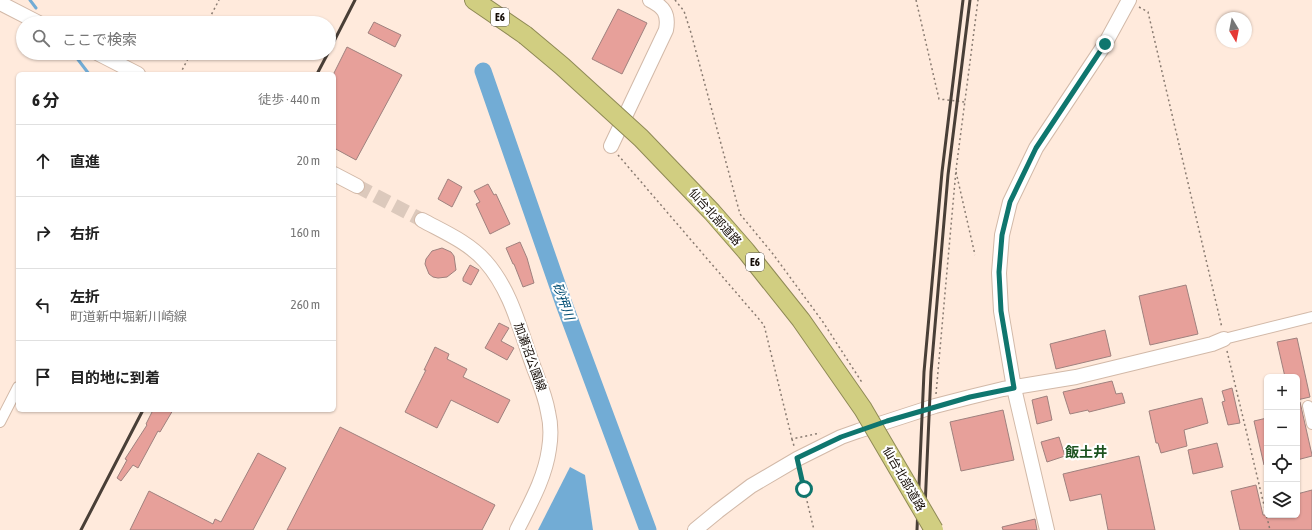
<!DOCTYPE html>
<html lang="ja">
<meta charset="utf-8">
<style>
body{margin:0;font-family:"Asap Condensed","Noto Sans JP",sans-serif;background:#f6f6f6;color:#222}
.controls{position:absolute;right:12px;bottom:12px;display:grid;overflow:hidden;border-radius:6px;box-shadow:0 1px 3px #0004}
.controls button{width:36px;height:36px;display:grid;place-items:center;padding:0;border:0;border-bottom:1px solid #e0e0e0;background:#fff;color:#222;font:20px sans-serif}
.compass{position:absolute;left:1216px;top:12px;width:36px;height:36px;border-radius:50%;background:#fff;box-shadow:0 1px 3px #0004;rotate:170deg}
.stop{position:absolute;width:12px;height:12px;margin:-9px;border:3px solid #0f766e;border-radius:50%;background:#fff}
.stop.end{background:#0f766e;border-color:#fff;box-shadow:0 1px 4px #0008}
.list{margin:0;padding:0;list-style:none}
h2{display:flex;justify-content:space-between;align-items:center;height:52px;margin:0;padding:0 16px;font-size:17px}
h2 small{font-size:13px;font-weight:400;color:#767676}
.list li{display:grid;grid-template-columns:26px 1fr auto;gap:12px;align-items:center;box-sizing:border-box;height:72px;padding:0 16px;border-top:1px solid #e0e0e0}
.list b{display:block;font-size:15px;white-space:nowrap}
.list p{margin:0;font-size:13px;white-space:nowrap;color:#767676}
.list em{font-size:13px;font-style:normal;color:#767676}
.icon{flex:none;width:22px;height:22px;fill:none;stroke:currentColor;stroke-width:2;stroke-linecap:round;stroke-linejoin:round}
.map{position:relative;flex:none;width:1312px;height:530px;overflow:hidden}
.search{position:absolute;background:#fff;box-shadow:0 1px 3px #0004;left:16px;top:16px;width:320px;height:44px;display:flex;align-items:center;gap:10px;box-sizing:border-box;padding:0 14px;border-radius:22px;color:#767676;font-size:15px}
.panel{position:absolute;background:#fff;box-shadow:0 1px 3px #0004;left:16px;top:72px;width:320px;height:340px;border-radius:6px}
.map>svg:first-child{display:block}
.water{fill:#72acd5}
.lines{fill:none;stroke-linecap:round;stroke-linejoin:round}
.stream{stroke:#72acd5;stroke-width:3}
.river{stroke:#72acd5;stroke-width:17}
.building{fill:#e7a09a;stroke:#9f817e}
.secondary-tunnel{stroke:#dcc9bc;stroke-width:14;stroke-dasharray:14 7;stroke-linecap:butt}
.street-casing{stroke:#d2b9a8;stroke-width:12}
.secondary-casing{stroke:#d2b9a8;stroke-width:16}
.highway-casing{stroke:#8f8a56;stroke-width:20}
.path{stroke:#897b71;stroke-width:1.5;stroke-dasharray:2 3;stroke-linecap:butt}
.street{stroke:#fff;stroke-width:10}
.secondary{stroke:#fff;stroke-width:14}
.highway{stroke:#d1ce81;stroke-width:18}
.rail{stroke:#493f37;stroke-width:3}
.highway-bridge-casing{stroke:#8f8a56;stroke-width:20;stroke-linecap:butt}
.highway-bridge{stroke:#d1ce81;stroke-width:18}
.route{stroke:#0f766e;stroke-width:5}
.labels{text-anchor:middle;stroke-width:4;stroke-linejoin:round;paint-order:stroke}
.shield{fill:#fff;stroke:#5b5651;stroke-width:1}
.shield-label{font-size:11px;font-weight:bold;fill:#150d07}
.street-label{font-size:12px;fill:#150d07;stroke:#fff}
.water-label{font-size:13px;font-style:italic;fill:#004d73;stroke:#fff}
.quarter-label{font-size:14px;font-weight:bold;fill:#1c5320;stroke:#fff}
</style>
<div class="map">
<svg width="1312" height="530" viewBox="0 0 1312 530">
<rect width="100%" height="100%" fill="#ffeadc"/>
<path class="water" d="M 570,467 L 585,475 L 593,530 L 538,530 Z"/>
<g class="lines">
<g class="stream">
<path d="M 30,0 L 36,8"/>
<path d="M 73,53 L 89,74"/>
</g>
<path class="river" d="M 483,71 L 564,304 L 648,530"/>
</g>
<g class="building">
<path d="M 618,9 L 647,23 L 622,74 L 592,59 Z"/>
<path d="M 374,22 L 401,35 L 395,47 L 368,33 Z"/>
<path d="M 347,47 L 402,75 L 356,160 L 334,148 L 334,73 Z"/>
<path d="M 448,179 L 462,187 L 452,207 L 438,199 Z"/>
<path d="M 488,184 L 494,195 L 496,194 L 510,224 L 490,234 L 476,204 L 480,202 L 474,191 Z"/>
<path d="M 520,242 L 527,258 L 534,283 L 523,287 L 514,264 L 513,264 L 506,248 Z"/>
<path d="M 442,248 L 451,252 L 454,256 L 456,270 L 447,277 L 438,278 L 433,277 L 429,274 L 425,264 L 426,259 L 432,251 Z"/>
<path d="M 470,265 L 479,270 L 471,285 L 463,281 L 463,278 Z"/>
<path d="M 1186,285 L 1198,334 L 1150,345 L 1139,296 Z"/>
<path d="M 499,323 L 509,328 L 501,341 L 514,348 L 507,360 L 485,348 Z"/>
<path d="M 1105,330 L 1111,356 L 1056,369 L 1050,344 Z"/>
<path d="M 1297,338 L 1310,397 L 1297,400 L 1297,377 L 1285,377 L 1277,342 Z"/>
<path d="M 435,347 L 449,354 L 447,359 L 467,369 L 463,377 L 510,400 L 498,423 L 451,400 L 437,428 L 405,412 L 426,370 L 424,370 Z"/>
<path d="M 1112,381 L 1116,394 L 1122,393 L 1125,403 L 1089,412 L 1088,410 L 1070,414 L 1063,392 Z"/>
<path d="M 1232,388 L 1240,423 L 1228,425 L 1222,402 L 1225,401 L 1222,391 Z"/>
<path d="M 1047,396 L 1052,420 L 1037,424 L 1032,400 Z"/>
<path d="M 1202,398 L 1208,423 L 1184,430 L 1187,446 L 1161,453 L 1158,443 L 1156,443 L 1149,411 Z"/>
<path d="M 1297,402 L 1300,402 L 1312,455 L 1312,456 L 1297,460 Z"/>
<path d="M 153,410 L 173,410 L 160,432 L 158,431 L 138,468 L 133,465 L 121,481 L 117,478 L 127,460 L 125,459 L 147,425 L 146,424 Z"/>
<path d="M 1003,410 L 1014,460 L 961,471 L 950,422 Z"/>
<path d="M 1267,418 L 1267,465 L 1264,465 L 1254,421 Z"/>
<path d="M 340,427 L 495,505 L 482,530 L 287,530 Z"/>
<path d="M 1059,437 L 1065,456 L 1047,462 L 1041,442 Z"/>
<path d="M 1217,443 L 1223,467 L 1193,474 L 1188,450 Z"/>
<path d="M 258,453 L 286,468 L 253,530 L 130,530 L 149,491 L 213,524 L 215,519 L 221,522 Z"/>
<path d="M 1139,456 L 1155,530 L 1108,530 L 1101,494 L 1070,501 L 1063,474 Z"/>
<path d="M 1256,485 L 1263,515 L 1297,515 L 1297,494 L 1312,490 L 1312,530 L 1240,530 L 1231,491 Z"/>
<path d="M 1035,519 L 1037,530 L 1003,530 L 1002,527 Z"/>
</g>
<g class="lines">
<path class="secondary-tunnel" d="M 357,186 L 422,220"/>
<defs>
<g id="street">
<path d="M 1224,339 L 1312,317"/>
<path d="M 1308,406 L 1312,424"/>
<path d="M 0,422 L 18,387"/>
</g>
<g id="secondary">
<path d="M 0,3 L 39,23"/>
<path d="M 97,53 L 138,74"/>
<path d="M 611,146 L 666,30 C 669,14 664,7 650,0"/>
<path d="M 334,174 L 357,186"/>
<path d="M 422,220 C 444,232 468,242 485,261 C 510,289 519,326 531,360 C 537,377 545,394 548,412 C 551,424 551,437 549,449 C 545,478 530,504 517,530"/>
<path d="M 695,530 L 718,511 L 751,486 L 797,459 L 841,437 L 858,431 L 935,406 L 970,397 L 1003,389 L 1076,377 L 1212,344 L 1224,339"/>
<path d="M 1047,530 L 1014,388 L 1001,311 L 999,273 L 1002,235 L 1010,202 L 1036,148 L 1105,44 L 1129,0"/>
</g>
<path id="highway" d="M 474,0 L 525,35"/>
</defs>
<use href="#street" class="street-casing"/>
<use href="#secondary" class="secondary-casing"/>
<use href="#highway" class="highway-casing"/>
<g class="path">
<path d="M 675,0 L 684,11 L 691,33 L 740,214 L 773,254 L 823,322 L 863,384"/>
<path d="M 916,0 L 939,99 L 965,102"/>
<path d="M 1139,7 L 1148,12 L 1222,328"/>
<path d="M 207,23 L 219,0"/>
<path d="M 180,74 L 191,53"/>
<path d="M 618,155 L 764,325 L 792,439 L 820,433"/>
<path d="M 956,172 L 975,255"/>
<path d="M 1227,351 L 1270,530"/>
<path d="M 936,394 L 956,170 L 978,0"/>
<path d="M 792,439 L 794,446"/>
<path d="M 800,472 L 814,530"/>
</g>
<use href="#street" class="street"/>
<use href="#secondary" class="secondary"/>
<use href="#highway" class="highway"/>
<g class="rail">
<path d="M 329,51 L 355,0"/>
<path d="M 317,74 L 328,53"/>
<path d="M 81,530 L 143,410"/>
<path d="M 917,530 L 924,372 L 942,172 L 963,0"/>
<path d="M 924,530 L 931,372 L 948,175 L 970,0"/>
</g>
<defs>
<path id="highway-bridge" d="M 525,35 L 562,66 L 641,138 L 712,212 L 746,251 L 801,320 L 863,409 L 934,530"/>
</defs>
<use href="#highway-bridge" class="highway-bridge-casing"/>
<use href="#highway-bridge" class="highway-bridge"/>
</g>
<g class="lines">
<path class="route" d="M 804,489 L 797,458 L 841,437 L 887,421 L 970,397 L 1014,388 L 1001,311 L 999,272 L 1002,235 L 1010,202 L 1036,148 L 1105,44"/>
</g>
<g class="labels">
<g class="shield">
<rect x="491" y="8" width="18" height="18" rx="3"/>
<rect x="746" y="253" width="18" height="18" rx="3"/>
</g>
<g class="shield-label">
<text x="500" y="21">E6</text>
<text x="755" y="266">E6</text>
</g>
<g class="street-label">
<text transform="translate(715 217) rotate(48)" y="4">仙台北部道路</text>
<text transform="translate(530 357) rotate(70)" y="4">加瀬沼公園線</text>
<text transform="translate(904 479) rotate(60)" y="4">仙台北部道路</text>
</g>
<g class="water-label">
<text transform="translate(564 301) rotate(70)" y="5">砂押川</text>
</g>
<g class="quarter-label">
<text x="1086" y="457">飯土井</text>
</g>
</g>
</svg>
<div class="controls">
<button>+</button>
<button>−</button>
<button><svg class="icon" aria-label="locate" viewBox="0 0 24 24"><circle cx="12" cy="12" r="6"/><path d="M12 2v4M12 18v4M2 12h4M18 12h4"/></svg></button>
<button><svg class="icon" aria-label="layers" viewBox="0 0 24 24"><path d="M12 4l9 5-9 5-9-5zM3 14l9 5 9-5"/></svg></button>
</div>
<svg class="compass" viewBox="-18 -18 36 36"><path d="M0-13l5 13h-10z" fill="#e53935"/><path d="M0 13l5-13h-10z" fill="#767676"/></svg>
<div class="stop" style="left:804px;top:489px"></div>
<div class="stop end" style="left:1105px;top:44px"></div>
<div class="search"><svg class="icon" aria-label="search" viewBox="0 0 24 24"><circle cx="10" cy="10" r="6"/><path d="M15 15l6 6"/></svg>ここで検索</div>
<section class="panel">
<h2>6 分<small>徒歩 · 440 m</small></h2>
<ul class="list">
<li><svg class="icon" aria-label="ahead" viewBox="0 0 24 24"><path d="M12 20V5M6 11l6-6 6 6"/></svg><div><b>直進</b></div><em>20 m</em></li>
<li><svg class="icon" aria-label="right" viewBox="0 0 24 24"><path d="M7 20v-9h11M14 6l5 5-5 5"/></svg><div><b>右折</b></div><em>160 m</em></li>
<li><svg class="icon" aria-label="left" viewBox="0 0 24 24"><path d="M17 20v-9H6M10 6l-5 5 5 5"/></svg><div><b>左折</b><p>町道新中堀新川崎線</p></div><em>260 m</em></li>
<li><svg class="icon" aria-label="arrive" viewBox="0 0 24 24"><path d="M6 21V4h12l-3 4 3 4H6"/></svg><div><b>目的地に到着</b></div></li>
</ul>
</section>
</div>
